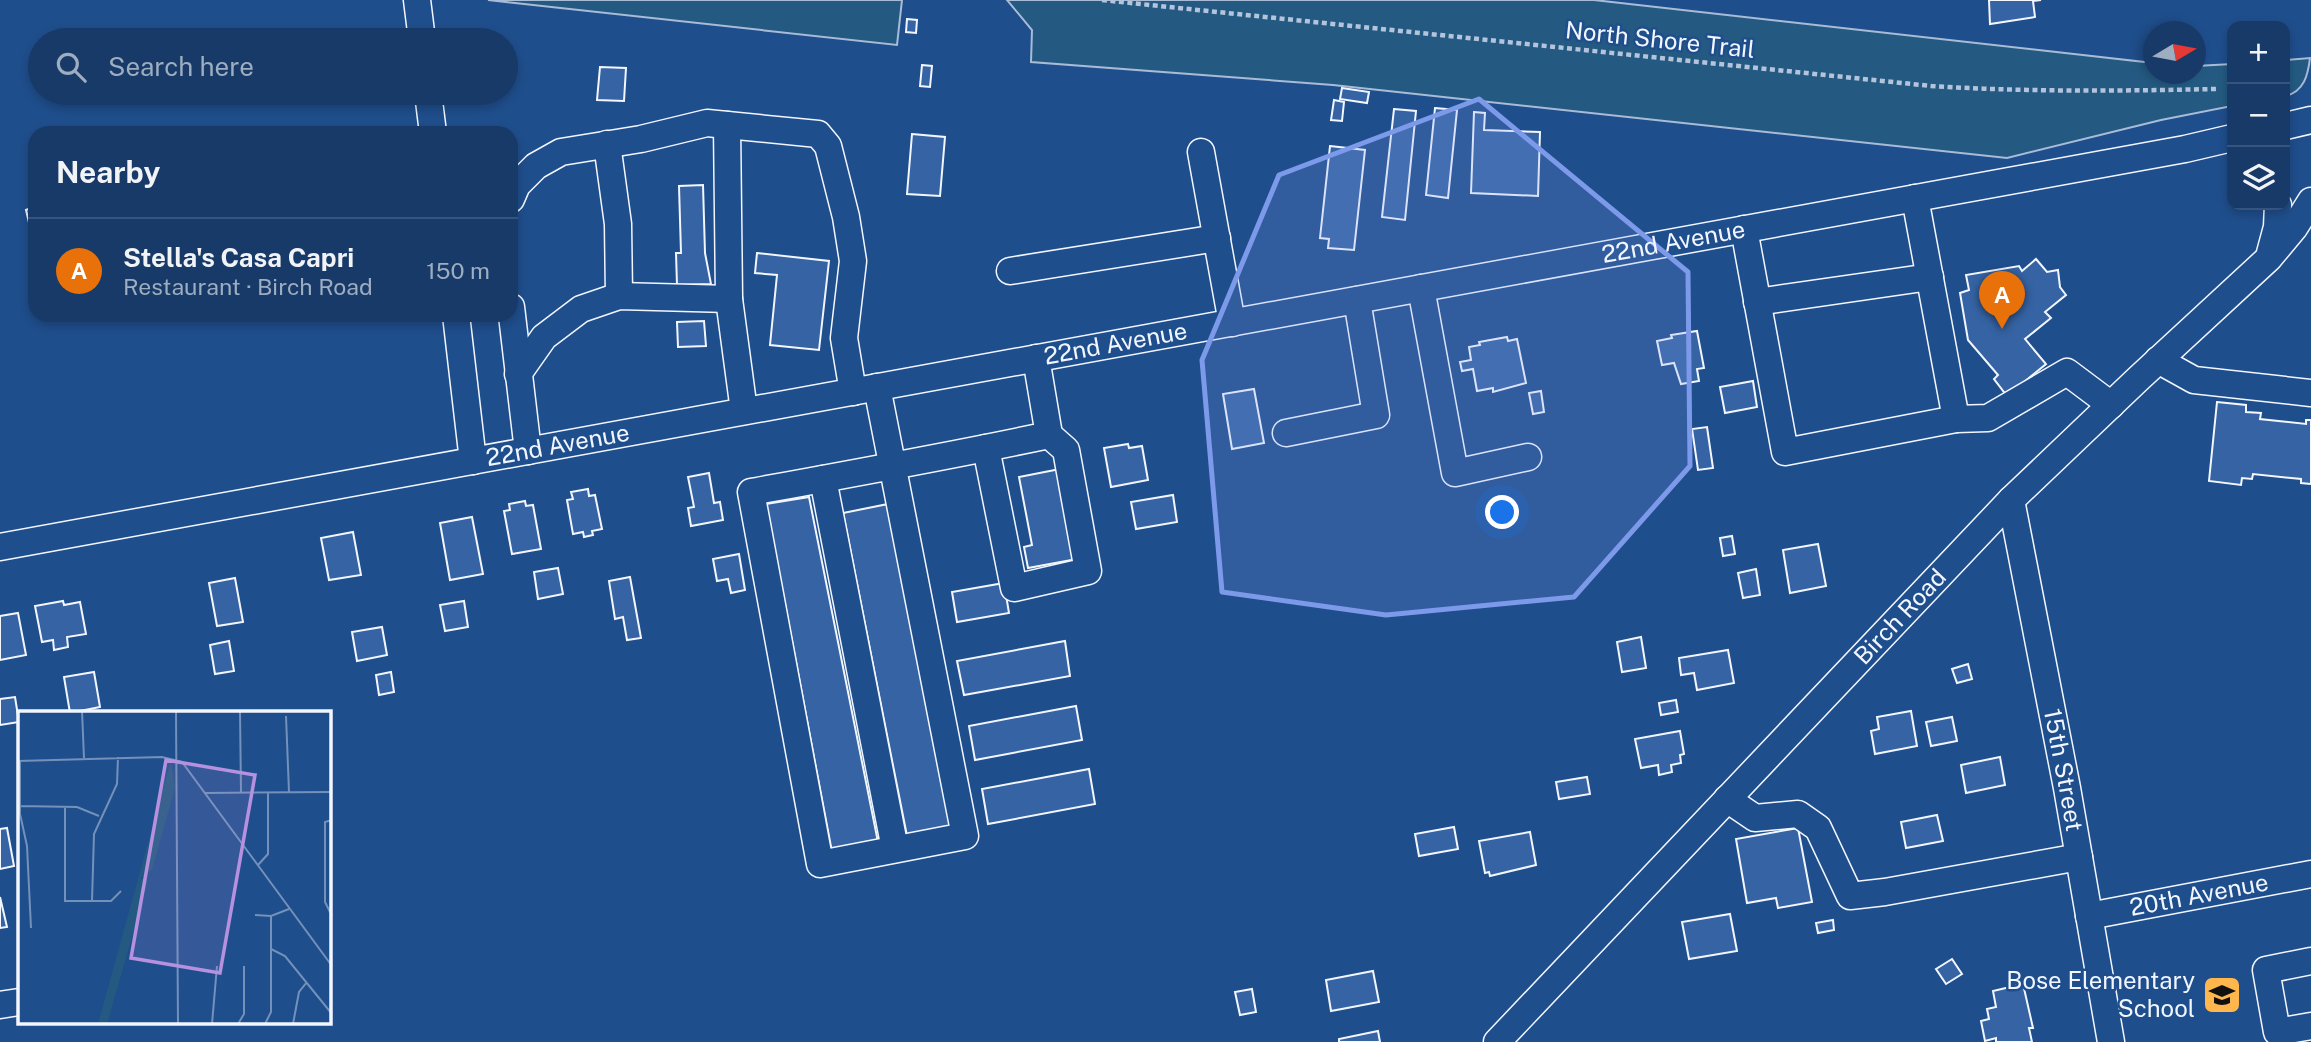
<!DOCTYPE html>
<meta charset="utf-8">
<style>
body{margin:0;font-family:"Public Sans",sans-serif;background:#20416f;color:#f1f3f6}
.controls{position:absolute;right:21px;top:21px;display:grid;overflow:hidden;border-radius:14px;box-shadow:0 4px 10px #0003}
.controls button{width:63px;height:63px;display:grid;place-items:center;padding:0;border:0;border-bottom:2px solid #36547d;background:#173a69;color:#f1f3f6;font:35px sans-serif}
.compass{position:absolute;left:2143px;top:21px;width:63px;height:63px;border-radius:50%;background:#173a69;box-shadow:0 4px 10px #0003;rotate:80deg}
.you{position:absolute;left:1503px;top:513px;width:24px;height:24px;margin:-18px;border:5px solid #fff;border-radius:50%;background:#1a73e8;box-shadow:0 0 0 10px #1a73e833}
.badge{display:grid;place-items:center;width:46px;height:46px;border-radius:50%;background:#90b9f0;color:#fff;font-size:23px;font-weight:700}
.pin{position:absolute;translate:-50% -58px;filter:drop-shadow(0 2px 4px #0008)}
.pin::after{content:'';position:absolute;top:37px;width:24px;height:21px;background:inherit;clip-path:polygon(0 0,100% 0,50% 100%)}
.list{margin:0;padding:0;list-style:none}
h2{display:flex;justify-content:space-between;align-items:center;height:91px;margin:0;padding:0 28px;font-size:30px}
h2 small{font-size:23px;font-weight:400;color:#9eadc0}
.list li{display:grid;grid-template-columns:46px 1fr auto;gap:21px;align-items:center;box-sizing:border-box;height:105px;padding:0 28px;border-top:2px solid #36547d}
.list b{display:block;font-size:26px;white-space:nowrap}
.list p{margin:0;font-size:23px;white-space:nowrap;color:#9eadc0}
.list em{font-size:23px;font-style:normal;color:#9eadc0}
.icon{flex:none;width:38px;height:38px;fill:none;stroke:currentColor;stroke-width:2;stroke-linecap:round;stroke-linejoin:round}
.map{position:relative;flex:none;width:2311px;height:1042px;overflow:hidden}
.search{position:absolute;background:#173a69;box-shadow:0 4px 10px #0003;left:28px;top:28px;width:490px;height:77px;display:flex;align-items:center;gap:18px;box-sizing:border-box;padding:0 24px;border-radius:38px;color:#9eadc0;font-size:26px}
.panel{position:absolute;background:#173a69;box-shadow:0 4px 10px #0003;left:28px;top:126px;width:490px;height:196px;border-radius:21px}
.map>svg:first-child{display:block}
.green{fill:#245a82;stroke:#a8bbd7;stroke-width:2}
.building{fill:#3563a3;stroke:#f2f6ff;stroke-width:2}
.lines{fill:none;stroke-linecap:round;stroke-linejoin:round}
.minor-casing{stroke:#f2f6ff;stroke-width:29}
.path{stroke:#b3c4dc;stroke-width:4.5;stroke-dasharray:5 3.5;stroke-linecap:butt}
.minor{stroke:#1f4e8c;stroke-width:26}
.marked{fill:#7d9aea;fill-opacity:0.2;stroke:#7d9aea;stroke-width:5;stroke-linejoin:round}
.labels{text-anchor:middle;stroke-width:5;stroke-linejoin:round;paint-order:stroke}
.street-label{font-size:24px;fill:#f2f6ff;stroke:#1f4e8c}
.poi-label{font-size:24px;fill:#f2f6ff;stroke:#1f4e8c;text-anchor:end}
.inset-road{fill:none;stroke:#7391ba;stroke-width:2}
.view{fill:#b691df;fill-opacity:0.15;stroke:#b691df;stroke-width:3.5}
.inset-edge{fill:none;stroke:#f2f6ff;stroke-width:3.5}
</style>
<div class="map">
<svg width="2311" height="1042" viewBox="0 0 2311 1042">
<rect width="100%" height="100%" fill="#1f4e8c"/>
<g class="green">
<path d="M 488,0 L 902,0 L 897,45 Z"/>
<path d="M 1007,0 L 1594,0 L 2153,63 L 2154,74 L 2196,74 L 2196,66 L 2232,64 L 2232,106 L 2161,120 L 2007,158 L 1333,85 L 1031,62 L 1032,30 Z"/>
<path d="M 2310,58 C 2308,75 2304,92 2285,96 L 2285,60 Z"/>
</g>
<g class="building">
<path d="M 1989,0 L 2041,0 L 2033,1 L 2035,17 L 1990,24 Z"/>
<path d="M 907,19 L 917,20 L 916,33 L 906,32 Z"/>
<path d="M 922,65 L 932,66 L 930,87 L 920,86 Z"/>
<path d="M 600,67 L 626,68 L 624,101 L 597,100 Z"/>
<path d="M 1342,88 L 1369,92 L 1367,103 L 1340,99 Z"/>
<path d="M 1334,100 L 1344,102 L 1342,121 L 1331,120 Z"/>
<path d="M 1435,108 L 1457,110 L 1448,198 L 1426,195 Z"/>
<path d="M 1394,109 L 1416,111 L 1405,220 L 1382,217 Z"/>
<path d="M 1474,112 L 1485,113 L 1484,130 L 1540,132 L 1538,196 L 1471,193 Z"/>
<path d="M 912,134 L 945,137 L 940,196 L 907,194 Z"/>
<path d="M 1330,146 L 1365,150 L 1354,250 L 1328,248 L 1329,239 L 1320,238 Z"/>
<path d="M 703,185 L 705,253 L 711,284 L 677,285 L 676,253 L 681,253 L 679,186 Z"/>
<path d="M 34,207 L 35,225 L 30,227 L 26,210 Z"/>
<path d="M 757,253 L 829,261 L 819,350 L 770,345 L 777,275 L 755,273 Z"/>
<path d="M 2036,259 L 2047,272 L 2058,270 L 2060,287 L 2066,295 L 2045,312 L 2051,318 L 2025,339 L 2046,364 L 2007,396 L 1994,379 L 1998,375 L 1968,340 L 1960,293 L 1969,290 L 1966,275 L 2019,266 L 2022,271 Z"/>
<path d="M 704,321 L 706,346 L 678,347 L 677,322 Z"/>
<path d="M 1697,331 L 1704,368 L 1697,369 L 1699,381 L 1681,384 L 1674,363 L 1662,365 L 1657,341 L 1672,338 L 1671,335 Z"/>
<path d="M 1507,337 L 1508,341 L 1517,339 L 1526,383 L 1493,392 L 1493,388 L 1477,391 L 1473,369 L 1462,371 L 1460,362 L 1471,360 L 1469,347 L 1480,345 L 1479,342 Z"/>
<path d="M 1753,381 L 1757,407 L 1725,413 L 1720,387 Z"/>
<path d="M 1254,389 L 1264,443 L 1232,449 L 1223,394 Z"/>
<path d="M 1541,391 L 1544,412 L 1533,414 L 1529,393 Z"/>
<path d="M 2217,402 L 2246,405 L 2246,412 L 2261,413 L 2260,419 L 2306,424 L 2306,420 L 2311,420 L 2311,484 L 2301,483 L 2301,479 L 2253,474 L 2252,479 L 2242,478 L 2241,485 L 2209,481 Z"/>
<path d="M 1707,427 L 1713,468 L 1698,470 L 1692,429 Z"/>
<path d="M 1128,444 L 1129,448 L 1142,446 L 1148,480 L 1111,487 L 1104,448 Z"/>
<path d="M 1060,469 L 1077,559 L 1028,568 L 1024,547 L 1032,545 L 1019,477 Z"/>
<path d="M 709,473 L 714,503 L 720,502 L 723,520 L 691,526 L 688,508 L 694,507 L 688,477 Z"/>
<path d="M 588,489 L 589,496 L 595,495 L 602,529 L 592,531 L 593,535 L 584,537 L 583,532 L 573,534 L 567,500 L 573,499 L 571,492 Z"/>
<path d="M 1173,495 L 1177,522 L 1136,529 L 1131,502 Z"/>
<path d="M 809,497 L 878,842 L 832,852 L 766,504 Z"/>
<path d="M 525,501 L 526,506 L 533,505 L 541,549 L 512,554 L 504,511 L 510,510 L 509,504 Z"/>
<path d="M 888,504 L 952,827 L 907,836 L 843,513 Z"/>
<path d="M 472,517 L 483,574 L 450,580 L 440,523 Z"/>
<path d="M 353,532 L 361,575 L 329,580 L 321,538 Z"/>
<path d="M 1732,536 L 1735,554 L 1723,556 L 1720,538 Z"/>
<path d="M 1818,544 L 1826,586 L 1790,593 L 1783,550 Z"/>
<path d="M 739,554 L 745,590 L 731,593 L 728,579 L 717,581 L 713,559 Z"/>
<path d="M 558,568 L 563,594 L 538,599 L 534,572 Z"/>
<path d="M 1756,569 L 1760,595 L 1743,598 L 1738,573 Z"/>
<path d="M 630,577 L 641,638 L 627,640 L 623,617 L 615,619 L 609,581 Z"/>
<path d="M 235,578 L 243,622 L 217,626 L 209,583 Z"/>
<path d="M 1004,583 L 1009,613 L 957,622 L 952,592 Z"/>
<path d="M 63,601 L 64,605 L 80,602 L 86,634 L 67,637 L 68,647 L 54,650 L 53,640 L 42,642 L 35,606 Z"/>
<path d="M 464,601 L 468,627 L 445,631 L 440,605 Z"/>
<path d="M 18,613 L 26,655 L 0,660 L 0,616 Z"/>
<path d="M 382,627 L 387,655 L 357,661 L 352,632 Z"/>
<path d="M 1641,637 L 1646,668 L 1622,672 L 1617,642 Z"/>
<path d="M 229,641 L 234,671 L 215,674 L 210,645 Z"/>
<path d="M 1065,641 L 1070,676 L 964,695 L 957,661 Z"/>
<path d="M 1728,650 L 1734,683 L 1697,690 L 1694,673 L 1681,675 L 1679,658 Z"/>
<path d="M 1968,664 L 1972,679 L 1957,683 L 1952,669 Z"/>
<path d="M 94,672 L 100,707 L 70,713 L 64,677 Z"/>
<path d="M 391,672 L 394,692 L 379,695 L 376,675 Z"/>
<path d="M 15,697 L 19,722 L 0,725 L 0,699 Z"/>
<path d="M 1676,700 L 1678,712 L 1661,715 L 1659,703 Z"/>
<path d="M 1076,706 L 1082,740 L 975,760 L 969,726 Z"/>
<path d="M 1911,711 L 1917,746 L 1875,754 L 1871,731 L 1879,729 L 1877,717 Z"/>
<path d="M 1952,717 L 1957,741 L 1931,746 L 1926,722 Z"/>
<path d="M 1680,731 L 1684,754 L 1680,755 L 1681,763 L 1671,765 L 1672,772 L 1659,775 L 1658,765 L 1641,768 L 1635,739 Z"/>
<path d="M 2000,757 L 2005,785 L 1966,793 L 1961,765 Z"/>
<path d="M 1089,769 L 1095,804 L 988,824 L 982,789 Z"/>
<path d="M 1587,777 L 1590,794 L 1559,799 L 1556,782 Z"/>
<path d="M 1937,815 L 1943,841 L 1906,848 L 1901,822 Z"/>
<path d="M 1454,827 L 1458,849 L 1419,856 L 1415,834 Z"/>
<path d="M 7,828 L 14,866 L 0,869 L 0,829 Z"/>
<path d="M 1798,828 L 1812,902 L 1778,908 L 1776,898 L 1747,903 L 1736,839 Z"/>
<path d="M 1530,832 L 1536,865 L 1490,876 L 1489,872 L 1485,873 L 1479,841 Z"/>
<path d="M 0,897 L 7,927 L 0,928 Z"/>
<path d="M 1730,914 L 1737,951 L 1689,959 L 1682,922 Z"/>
<path d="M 1833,920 L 1834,930 L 1818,933 L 1816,923 Z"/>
<path d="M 1952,959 L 1962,974 L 1946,984 L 1936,969 Z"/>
<path d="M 1373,971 L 1379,1002 L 1331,1011 L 1326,980 Z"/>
<path d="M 2023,984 L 2033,1028 L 2029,1028 L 2032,1042 L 1996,1042 L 1996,1038 L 1985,1041 L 1981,1021 L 1989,1019 L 1987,1009 L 1996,1007 L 1993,991 Z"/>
<path d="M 1252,989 L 1256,1012 L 1240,1015 L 1235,992 Z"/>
<path d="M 1378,1031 L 1380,1042 L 1339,1042 L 1339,1039 Z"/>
</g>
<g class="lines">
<defs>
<g id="minor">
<path d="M 417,0 L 422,40"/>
<path d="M 428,93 L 433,133"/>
<path d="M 727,125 L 729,299 L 744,411"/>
<path d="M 2285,126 L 2311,120"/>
<path d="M 607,144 L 618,224 L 619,296"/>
<path d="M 1201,152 L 1232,323"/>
<path d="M 1915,198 L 1956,419"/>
<path d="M 511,199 L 517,185 L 536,166 L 561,152 L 641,139 L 707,123 L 818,134 L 828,146 L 846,217 L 853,261 L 844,338 L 853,392"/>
<path d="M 1744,229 L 1785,452 L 1956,419 L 1988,418 L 2067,372 L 2111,405"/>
<path d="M 2270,253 L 2277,227 L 2278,205"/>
<path d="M 1010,271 L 1217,238"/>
<path d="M 1421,288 L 1455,473 L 1528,457"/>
<path d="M 1757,302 L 1930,277"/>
<path d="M 511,307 L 528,451"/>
<path d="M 456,315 L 473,461"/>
<path d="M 2158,360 L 2194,380 L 2311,393"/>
<path d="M 518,374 L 544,337 L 581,309 L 619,296 L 729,299"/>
<path d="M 877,387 L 965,836 L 820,864 L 751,492 C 850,474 950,456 1049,435 L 1036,358"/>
<path d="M 1286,433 L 1376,415 L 1357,300"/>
<path d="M 986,448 L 1014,588 L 1088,571 L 1066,450 L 1049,435"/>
<path d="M 823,479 L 895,849"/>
<path id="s1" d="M 2011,500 L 2067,788 L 2111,1042"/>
<path id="s2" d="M 0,547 L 2185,149 L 2232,138"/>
<path d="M 1727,799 L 1755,818 L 1798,814 L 1818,828 L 1850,896 L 1885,892 L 2079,857"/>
<path id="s3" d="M 2089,916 L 2311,874"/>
<path d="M 2311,961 L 2266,970 L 2277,1032 L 2311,1026"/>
<path d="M 0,1005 L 19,1002"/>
<path id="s4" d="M 1497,1042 L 2011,500 L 2138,379 L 2269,258 L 2294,228 L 2311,201"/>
</g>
</defs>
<use href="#minor" class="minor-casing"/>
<path class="path" d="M 1102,0 L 1931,86 C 2026,92 2121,91 2216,89"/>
<use href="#minor" class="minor"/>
</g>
<path class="marked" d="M 1479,99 L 1688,272 L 1690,466 L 1574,597 L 1386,615 L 1222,592 L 1202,360 L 1279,175 Z"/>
<defs>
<symbol id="school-square" viewBox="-11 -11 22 22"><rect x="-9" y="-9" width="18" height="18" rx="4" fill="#ffb74d" stroke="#1f4e8c"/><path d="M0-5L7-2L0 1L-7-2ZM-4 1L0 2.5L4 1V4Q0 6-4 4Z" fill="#111"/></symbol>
</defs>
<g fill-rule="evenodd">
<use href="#school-square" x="2200" y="973" width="44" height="44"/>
</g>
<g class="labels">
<g class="street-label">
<text transform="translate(1660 40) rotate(6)" y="8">North Shore Trail</text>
<text dy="8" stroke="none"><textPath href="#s2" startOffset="1701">22nd Avenue</textPath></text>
<text dy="8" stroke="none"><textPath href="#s2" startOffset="1134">22nd Avenue</textPath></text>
<text dy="8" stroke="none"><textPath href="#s2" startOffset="567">22nd Avenue</textPath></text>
<text dy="8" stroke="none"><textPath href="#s4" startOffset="586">Birch Road</textPath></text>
<text dy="8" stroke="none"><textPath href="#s1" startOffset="275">15th Street</textPath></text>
<text dy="8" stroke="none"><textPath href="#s3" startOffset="112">20th Avenue</textPath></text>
</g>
<g class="poi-label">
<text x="2195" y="989">Bose Elementary<tspan x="2195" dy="28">School</tspan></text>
</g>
</g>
<g transform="translate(18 711)">
<rect width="313" height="313" fill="#1f4e8c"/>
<path d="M 153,49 L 157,77 L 134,159 L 122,167 L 130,170 L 89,313 L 80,313 Z" fill="#245a82"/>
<path class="inset-road" d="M 64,0 L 66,47M 158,0 L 160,313M 222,0 L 223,81M 268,5 L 271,81M 0,50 L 144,46 L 164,51 L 314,255M 2,50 L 2,103 L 9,135 L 13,217M 186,82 L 314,81M 2,95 L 59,96 L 81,105M 47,95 L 47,190 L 93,190 L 103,180M 314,109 L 307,111 L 307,191 L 314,205M 240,154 L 250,143 L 250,81M 74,190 L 76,123 L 99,73 L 100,46M 237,204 L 253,205 L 271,198M 253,238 L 267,245 L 314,303M 194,313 L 199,255M 220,313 L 226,303 L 226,255M 247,313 L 253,301 L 253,205M 275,313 L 281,281 L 289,271"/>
<path class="view" d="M 148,49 L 237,64 L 202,262 L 113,247 Z"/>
<rect width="313" height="313" class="inset-edge"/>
</g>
</svg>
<div class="controls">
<button>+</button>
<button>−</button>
<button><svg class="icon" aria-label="layers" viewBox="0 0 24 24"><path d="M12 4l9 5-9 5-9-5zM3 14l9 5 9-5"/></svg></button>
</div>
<svg class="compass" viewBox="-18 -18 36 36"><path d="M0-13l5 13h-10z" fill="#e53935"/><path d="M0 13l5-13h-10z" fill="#9eadc0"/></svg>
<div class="you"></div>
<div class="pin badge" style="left:2002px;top:329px;background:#e8710a">A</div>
<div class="search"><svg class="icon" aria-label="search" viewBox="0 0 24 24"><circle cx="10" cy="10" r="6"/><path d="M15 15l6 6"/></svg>Search here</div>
<section class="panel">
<h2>Nearby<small></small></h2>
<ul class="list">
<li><span class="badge" style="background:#e8710a">A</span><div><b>Stella's Casa Capri</b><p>Restaurant · Birch Road</p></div><em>150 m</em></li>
</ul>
</section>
</div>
